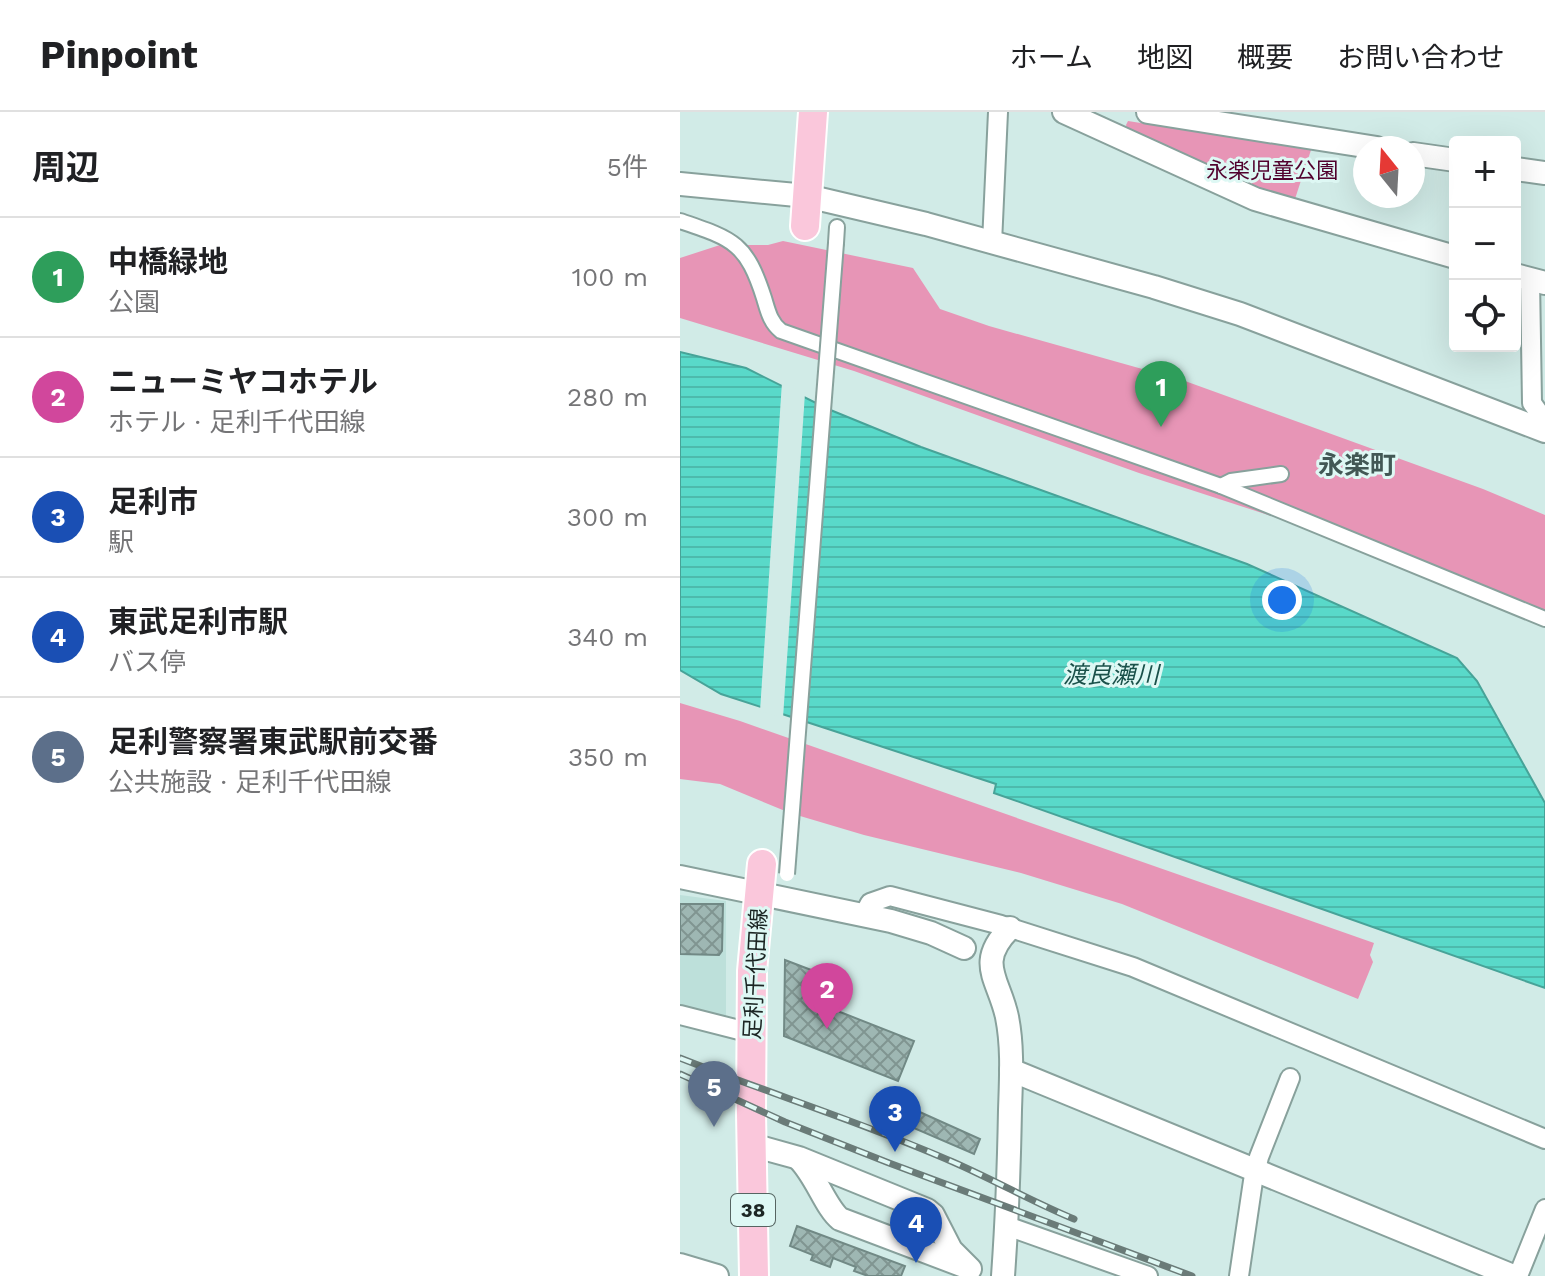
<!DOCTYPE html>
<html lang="ja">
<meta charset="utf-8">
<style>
body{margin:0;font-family:"Work Sans","Noto Sans JP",sans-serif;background:#f2f2f2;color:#202124}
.controls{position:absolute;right:24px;top:24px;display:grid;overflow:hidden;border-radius:8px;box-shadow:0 8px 32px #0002}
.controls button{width:72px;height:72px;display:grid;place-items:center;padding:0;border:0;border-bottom:2px solid #e0e0e0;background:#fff;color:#202124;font:40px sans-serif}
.compass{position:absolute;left:673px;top:24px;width:72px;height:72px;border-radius:50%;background:#fff;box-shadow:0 8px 32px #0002;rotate:342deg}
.you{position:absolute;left:602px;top:488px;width:28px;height:28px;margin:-20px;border:6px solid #fff;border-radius:50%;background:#1a73e8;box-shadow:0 0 0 12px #1a73e833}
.badge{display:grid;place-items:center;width:52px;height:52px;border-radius:50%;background:#aa2269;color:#fff;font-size:26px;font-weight:700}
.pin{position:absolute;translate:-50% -66px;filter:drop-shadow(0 2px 4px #0008)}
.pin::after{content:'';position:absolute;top:42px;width:28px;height:24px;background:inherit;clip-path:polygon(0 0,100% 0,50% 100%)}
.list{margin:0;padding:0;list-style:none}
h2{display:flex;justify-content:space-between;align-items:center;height:104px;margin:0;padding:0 32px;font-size:34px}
h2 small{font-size:26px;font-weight:400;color:#757577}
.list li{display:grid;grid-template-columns:52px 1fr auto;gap:24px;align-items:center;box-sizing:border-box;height:120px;padding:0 32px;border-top:2px solid #e0e0e0}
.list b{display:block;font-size:30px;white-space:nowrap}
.list p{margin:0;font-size:26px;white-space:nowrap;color:#757577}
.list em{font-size:26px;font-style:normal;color:#757577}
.icon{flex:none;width:44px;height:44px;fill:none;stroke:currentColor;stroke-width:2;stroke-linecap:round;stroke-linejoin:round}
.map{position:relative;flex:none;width:865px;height:1164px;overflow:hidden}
header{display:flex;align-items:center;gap:48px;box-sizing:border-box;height:112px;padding:0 40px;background:#fff;border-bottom:2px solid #e0e0e0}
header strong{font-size:38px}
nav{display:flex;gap:44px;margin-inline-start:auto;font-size:28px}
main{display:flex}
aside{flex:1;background:#fff}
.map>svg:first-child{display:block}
.built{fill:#bde0da}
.park{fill:#e795b6}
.water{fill:url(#water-rules);stroke:#47a398;stroke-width:2}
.pier{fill:#d1ebe7}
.building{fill:url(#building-cross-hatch);stroke:#718985;stroke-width:2}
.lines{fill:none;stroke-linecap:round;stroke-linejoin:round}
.pedestrian-casing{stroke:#88a19c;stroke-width:18}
.minor-casing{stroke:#88a19c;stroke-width:22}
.tertiary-casing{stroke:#88a19c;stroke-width:26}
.primary-casing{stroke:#fff;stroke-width:32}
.pedestrian{stroke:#fff;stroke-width:14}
.minor{stroke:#fff;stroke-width:18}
.tertiary{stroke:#fff;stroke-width:22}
.primary{stroke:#fac7db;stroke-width:28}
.rail-casing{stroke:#6a7b78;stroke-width:7}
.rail{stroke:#def8f4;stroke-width:4;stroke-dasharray:12;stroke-linecap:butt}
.pedestrian-bridge-casing{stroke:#88a19c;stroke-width:18;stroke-linecap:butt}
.pedestrian-bridge{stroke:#fff;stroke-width:14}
.labels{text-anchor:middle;stroke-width:6;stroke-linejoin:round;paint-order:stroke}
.shield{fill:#def8f4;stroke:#566562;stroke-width:2}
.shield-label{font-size:20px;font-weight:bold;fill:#1c2624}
.park-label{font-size:22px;fill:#52022e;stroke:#def8f4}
.street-label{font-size:22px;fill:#1c2624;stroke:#def8f4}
.water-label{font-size:24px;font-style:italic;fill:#1a514a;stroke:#def8f4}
.quarter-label{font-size:26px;font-weight:bold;fill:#425855;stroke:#def8f4}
</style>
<header>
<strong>Pinpoint</strong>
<nav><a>ホーム</a><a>地図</a><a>概要</a><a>お問い合わせ</a></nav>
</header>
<main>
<aside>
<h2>周辺<small>5件</small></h2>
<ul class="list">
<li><span class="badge" style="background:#2e9e5b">1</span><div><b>中橋緑地</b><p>公園</p></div><em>100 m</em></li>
<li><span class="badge" style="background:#d1479c">2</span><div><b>ニューミヤコホテル</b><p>ホテル · 足利千代田線</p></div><em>280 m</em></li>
<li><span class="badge" style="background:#1a4fb4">3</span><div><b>足利市</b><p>駅</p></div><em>300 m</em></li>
<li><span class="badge" style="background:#1a4fb4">4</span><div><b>東武足利市駅</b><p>バス停</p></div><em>340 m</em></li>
<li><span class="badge" style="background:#5c6f8a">5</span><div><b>足利警察署東武駅前交番</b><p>公共施設 · 足利千代田線</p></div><em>350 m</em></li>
</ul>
</aside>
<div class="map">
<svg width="865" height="1164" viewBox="0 0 865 1164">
<defs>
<pattern id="water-rules" width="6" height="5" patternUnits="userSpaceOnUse" patternTransform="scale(2)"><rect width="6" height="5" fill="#59d9c9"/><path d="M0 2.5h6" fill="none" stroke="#4dbaac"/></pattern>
<pattern id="building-cross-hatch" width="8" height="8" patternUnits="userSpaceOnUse" patternTransform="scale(2)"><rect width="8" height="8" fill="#9eb7b3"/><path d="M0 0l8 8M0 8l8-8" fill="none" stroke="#809591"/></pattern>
</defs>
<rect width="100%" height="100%" fill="#d1ebe7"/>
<path class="built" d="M 0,783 L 46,789 L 46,909 L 0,896 Z"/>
<g class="park">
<path d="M 448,9 L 631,38 L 613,93 L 448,20 L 446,13 Z"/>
<path d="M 103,129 L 233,156 L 260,197 L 309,214 L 505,269 L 803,377 L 865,403 L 865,513 L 619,413 L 459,361 L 174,259 L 0,206 L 0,146 L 40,133 L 88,133 Z"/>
<path d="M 0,591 L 60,609 L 694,831 L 690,843 L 693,850 L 678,887 L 442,792 L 341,761 L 184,723 L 110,701 L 40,672 L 0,667 Z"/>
</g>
<path class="water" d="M 0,240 L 66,256 L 148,297 L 241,335 L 567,452 L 777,546 L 797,569 L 865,691 L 865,876 L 314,681 L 316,672 L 41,582 L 0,558 Z"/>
<path class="pier" d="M 102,270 L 125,281 L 103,606 L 80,599 Z"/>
<g class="building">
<path d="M 0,792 L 43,792 L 42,839 L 39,843 L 0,842 Z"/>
<path d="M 105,848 L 160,869 L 160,900 L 234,929 L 218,969 L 104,924 Z"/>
<path d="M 213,988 L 300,1027 L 294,1042 L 206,1004 Z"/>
<path d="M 117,1114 L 225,1154 L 221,1164 L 188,1164 L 174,1159 L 176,1155 L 153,1146 L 150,1155 L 131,1148 L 133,1143 L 110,1134 Z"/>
</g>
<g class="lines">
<defs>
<g id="pedestrian">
<path d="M 0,109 C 53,127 66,130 84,186 C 88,199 90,210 101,219 L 541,374 L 865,507"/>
<path d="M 156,131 L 157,115"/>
<path d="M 541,374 L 551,369 L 601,362"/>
</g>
<g id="minor">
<path d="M 312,131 L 318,0"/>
<path d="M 850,167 L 852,291 L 865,309"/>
<path d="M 183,804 L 190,791 L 210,784 L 321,813 L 453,855 L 865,1027"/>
<path d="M 0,903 L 71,921"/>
<path d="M 327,1114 L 468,1164"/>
<path d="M 559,1164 L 573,1069 L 579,1045 L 610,966"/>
<path d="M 838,1164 L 865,1097"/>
</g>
<g id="tertiary">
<path d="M 384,0 L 575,87 L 775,145"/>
<path d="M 468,0 L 697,36"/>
<path d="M 733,42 L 775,48"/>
<path d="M 835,57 L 865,61"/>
<path d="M 0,72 L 127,84 L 246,112 L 474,175 L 560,202 L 865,319"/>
<path d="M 835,163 L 865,171"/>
<path d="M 0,765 L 211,809 L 251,821 L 284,836"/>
<path d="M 331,958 L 833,1164"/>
<path d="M 72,1033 L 119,1046 L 247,1098 L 253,1103 L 271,1138 L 290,1157"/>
<path d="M 119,1047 C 136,1064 146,1096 160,1107 L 284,1154"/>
<path d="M 0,1153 L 37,1164"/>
<path d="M 323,1164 C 327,1109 329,1053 330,998 C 331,967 333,935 327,905 C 319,867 295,851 330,816"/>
</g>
<g id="primary">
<path d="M 125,114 L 133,0"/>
<path d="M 74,1164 L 71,1001 L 72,859 L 82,752"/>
</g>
</defs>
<use href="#pedestrian" class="pedestrian-casing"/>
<use href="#minor" class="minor-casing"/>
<use href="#tertiary" class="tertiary-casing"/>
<use href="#primary" class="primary-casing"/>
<use href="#pedestrian" class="pedestrian"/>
<use href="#minor" class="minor"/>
<use href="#tertiary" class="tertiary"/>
<use href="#primary" class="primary"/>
<defs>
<g id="rail">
<path d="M 0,946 C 91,982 184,1011 273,1050 C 314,1068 353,1090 394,1107"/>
<path d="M 0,962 L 105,1010 L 209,1051 L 512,1164"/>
</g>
</defs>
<use href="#rail" class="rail-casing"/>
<use href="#rail" class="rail"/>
<defs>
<path id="pedestrian-bridge" d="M 107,762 L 156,131"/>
</defs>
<use href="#pedestrian-bridge" class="pedestrian-bridge-casing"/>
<use href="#pedestrian-bridge" class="pedestrian-bridge"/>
</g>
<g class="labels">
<rect class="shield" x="51" y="1082" width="44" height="32" rx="6"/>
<g class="shield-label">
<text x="73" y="1105">38</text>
</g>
<g class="park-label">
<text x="592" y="66">永楽児童公園</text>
</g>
<g class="street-label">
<text transform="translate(75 862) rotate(-87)" y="8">足利千代田線</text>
</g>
<g class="water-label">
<text x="431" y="571">渡良瀬川</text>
</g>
<g class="quarter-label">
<text x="677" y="362">永楽町</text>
</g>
</g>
</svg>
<div class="controls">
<button>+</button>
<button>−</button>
<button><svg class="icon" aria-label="locate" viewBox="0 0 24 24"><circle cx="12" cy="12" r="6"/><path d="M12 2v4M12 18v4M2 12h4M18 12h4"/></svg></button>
</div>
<svg class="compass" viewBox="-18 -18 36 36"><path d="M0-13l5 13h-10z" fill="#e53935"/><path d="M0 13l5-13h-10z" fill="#757577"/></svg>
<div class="you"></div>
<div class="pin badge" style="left:481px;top:315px;background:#2e9e5b">1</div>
<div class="pin badge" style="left:147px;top:917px;background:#d1479c">2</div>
<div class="pin badge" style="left:215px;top:1040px;background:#1a4fb4">3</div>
<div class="pin badge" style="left:236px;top:1151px;background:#1a4fb4">4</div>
<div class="pin badge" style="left:34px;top:1015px;background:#5c6f8a">5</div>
</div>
</main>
